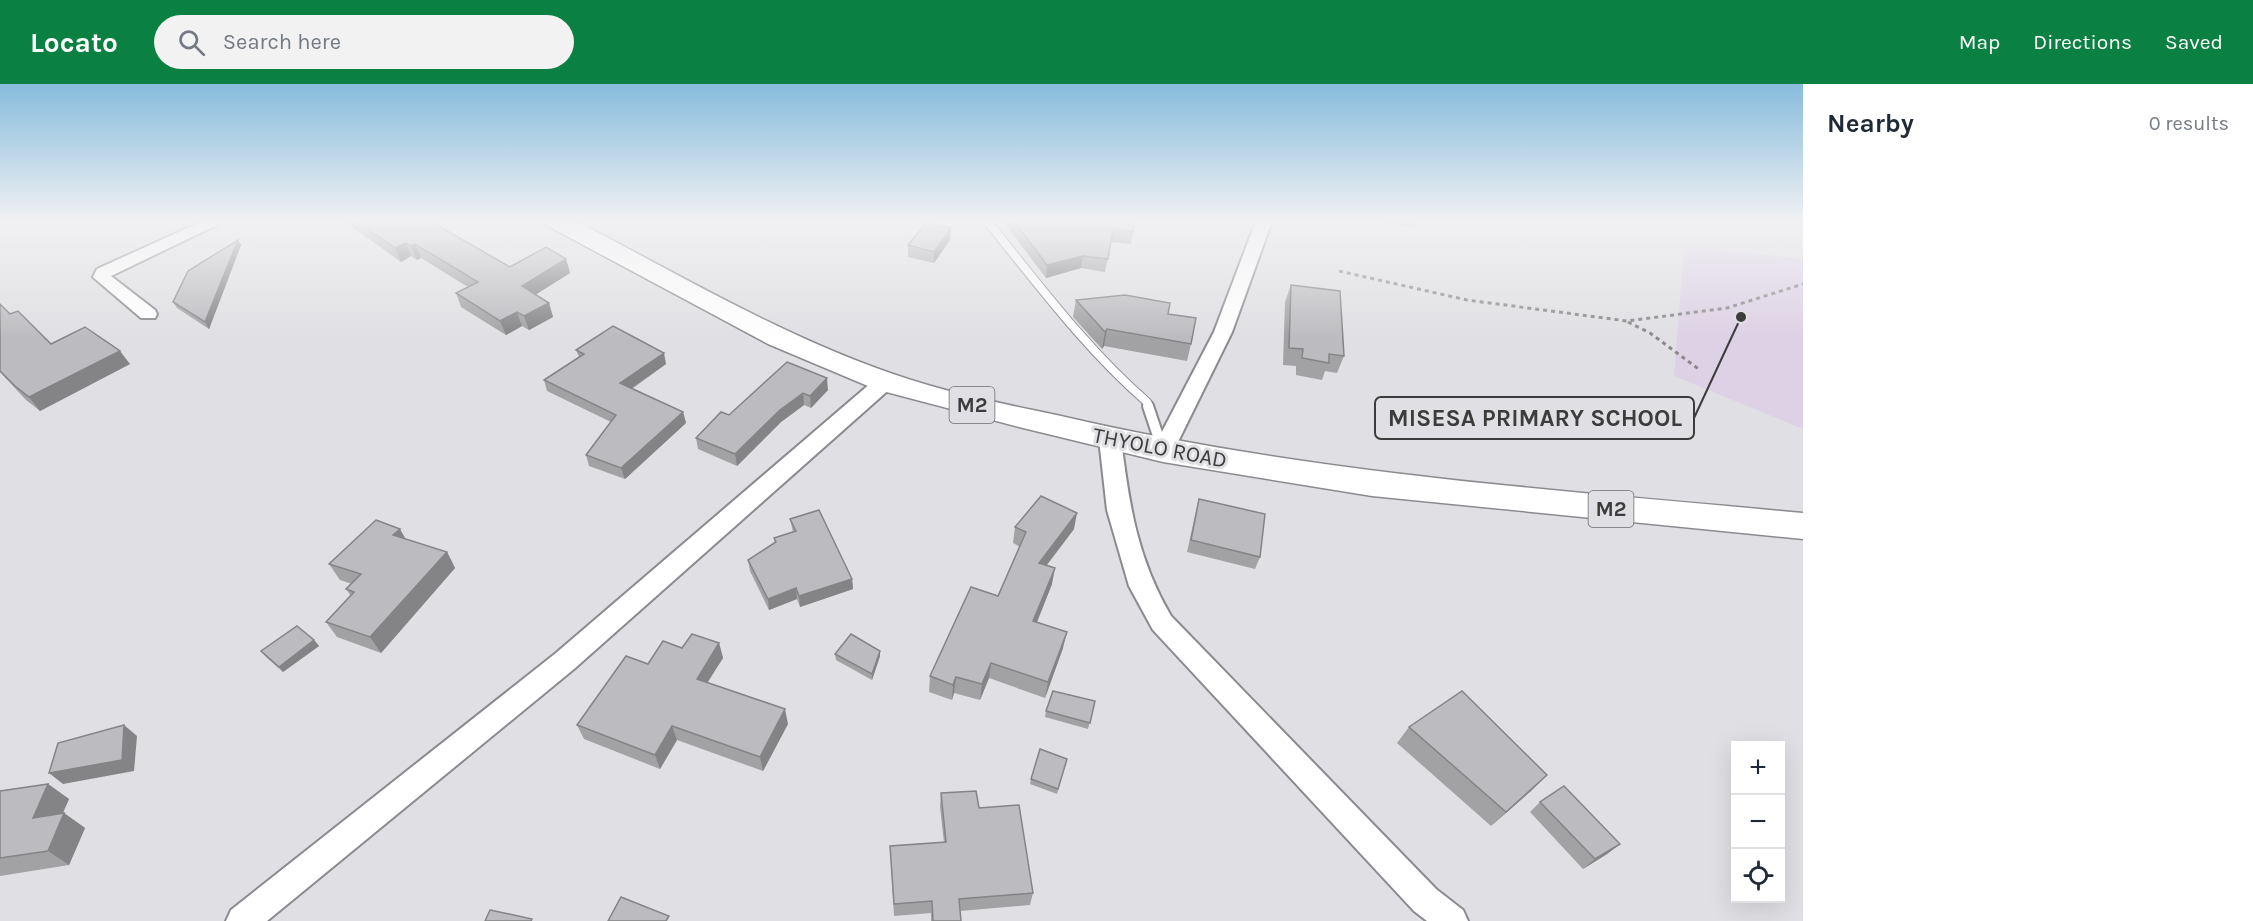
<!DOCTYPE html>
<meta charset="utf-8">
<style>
body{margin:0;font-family:Karla,sans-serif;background:#f2f2f3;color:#1f2937}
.controls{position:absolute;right:18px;bottom:18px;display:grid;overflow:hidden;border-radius:0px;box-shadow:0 6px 24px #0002}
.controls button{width:54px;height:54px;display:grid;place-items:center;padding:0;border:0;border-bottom:2px solid #e0e1e3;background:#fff;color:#1f2937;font:30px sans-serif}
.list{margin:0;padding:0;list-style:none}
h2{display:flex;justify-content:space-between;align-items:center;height:78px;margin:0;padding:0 24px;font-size:26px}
h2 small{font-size:20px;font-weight:400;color:#747a83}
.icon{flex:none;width:33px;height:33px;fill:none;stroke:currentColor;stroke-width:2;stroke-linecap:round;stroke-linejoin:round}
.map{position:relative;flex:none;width:1803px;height:837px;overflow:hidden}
header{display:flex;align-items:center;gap:36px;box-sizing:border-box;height:84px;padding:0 30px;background:#0b8043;color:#fff}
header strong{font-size:28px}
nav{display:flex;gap:33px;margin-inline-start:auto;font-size:21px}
.search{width:420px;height:54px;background:#f2f2f3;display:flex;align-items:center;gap:15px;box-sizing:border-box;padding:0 21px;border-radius:33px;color:#747a83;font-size:22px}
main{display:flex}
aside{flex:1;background:#fff}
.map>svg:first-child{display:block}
.education{fill:#ddd1e5}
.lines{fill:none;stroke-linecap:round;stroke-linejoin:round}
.lane-far1-casing{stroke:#8b8b8f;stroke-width:10}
.lane-casing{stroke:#8b8b8f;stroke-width:14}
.street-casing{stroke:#8b8b8f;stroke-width:4}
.highway-casing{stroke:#8b8b8f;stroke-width:3}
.path{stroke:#89898c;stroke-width:3;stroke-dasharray:4 4;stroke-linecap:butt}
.lane-far1{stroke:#fff;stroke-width:8}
.lane{stroke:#fff;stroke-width:10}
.street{fill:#fff;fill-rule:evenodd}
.highway{fill:#fff;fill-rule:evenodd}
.wall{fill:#a2a2a5}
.shaded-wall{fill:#848486}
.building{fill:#bcbcc0;stroke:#848486;stroke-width:1.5}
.labels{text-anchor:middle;stroke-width:6;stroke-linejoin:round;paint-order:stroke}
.shield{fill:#e0e0e4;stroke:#6d6d6f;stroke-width:1.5}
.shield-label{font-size:21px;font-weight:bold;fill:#3c3c3d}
.street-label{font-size:22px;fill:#3c3c3d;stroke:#e0e0e4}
.leader{fill:none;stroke:#3c3c3d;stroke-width:2}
.callout-dot{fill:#3c3c3d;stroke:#e0e0e4;stroke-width:2}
.callout{fill:#e0e0e4;stroke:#3c3c3d;stroke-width:2}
.callout-label{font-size:24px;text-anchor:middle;font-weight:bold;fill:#3c3c3d}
</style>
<header>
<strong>Locato</strong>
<div class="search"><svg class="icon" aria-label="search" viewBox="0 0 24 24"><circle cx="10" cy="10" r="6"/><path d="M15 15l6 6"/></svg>Search here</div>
<nav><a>Map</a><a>Directions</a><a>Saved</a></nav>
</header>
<main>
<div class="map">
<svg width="1803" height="837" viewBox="0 0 1803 837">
<rect width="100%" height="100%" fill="#e0e0e4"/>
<path class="education" d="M 1684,162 L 1803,175 L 1803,345 L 1674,292 Z"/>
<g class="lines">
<defs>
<path id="lane-far1" d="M 987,137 C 1038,200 1086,265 1147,318 L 1149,323"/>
<path id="lane" d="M 1148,322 L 1162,364"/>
<g id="street">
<path d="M 203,137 L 225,137 L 111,192 L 155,226 L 157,230 L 155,234 L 141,234 L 93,193 L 97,185 Z"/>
<path d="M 1256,137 L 1272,137 L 1232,248 L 1171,372 L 1163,374 L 1155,372 L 1152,367 L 1214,248 Z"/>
<path d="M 885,292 L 892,293 L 895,298 L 892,303 L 574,585 L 267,837 L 226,837 L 231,826 L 556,569 L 878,293 Z"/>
<path d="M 1110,348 L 1117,350 L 1121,355 C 1129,420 1137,474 1171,532 L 1436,805 L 1463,826 L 1468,837 L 1427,837 L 1414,827 L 1153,546 L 1129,502 L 1107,426 L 1099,355 L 1103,350 Z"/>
</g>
<path id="highway" d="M 545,137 L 576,137 C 680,191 782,252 893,290 C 947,309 1005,320 1061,332 C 1305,389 1553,406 1803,429 L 1803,455 L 1372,412 L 1163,378 L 1019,343 L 875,305 L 768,260 L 548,142 Z"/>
</defs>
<use href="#lane-far1" class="lane-far1-casing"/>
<use href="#lane" class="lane-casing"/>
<use href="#street" class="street-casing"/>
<use href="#highway" class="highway-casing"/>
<g class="path">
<path d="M 1339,187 L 1467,216 L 1627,237 L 1727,224 L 1803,200"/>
<path d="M 1628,238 L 1650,249 L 1700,286"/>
</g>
<use href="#lane-far1" class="lane-far1"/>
<use href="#lane" class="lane"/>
<use href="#street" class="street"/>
<use href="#highway" class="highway"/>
</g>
<g class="wall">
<path d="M 344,137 L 430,137 L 510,183 L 566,175 L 570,189 L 535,211 L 549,219 L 553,233 L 529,246 L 522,242 L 506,251 L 461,223 L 456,209 L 468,203 L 421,174 L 417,176 L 411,172 L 401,178 Z"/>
<path d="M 1003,137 L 1135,137 L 1131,160 L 1111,158 L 1105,188 L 1081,184 L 1046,194 Z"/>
<path d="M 1374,137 L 1417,137 L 1414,144 Z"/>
<path d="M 238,156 L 241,161 L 209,245 L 177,224 L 173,218 Z"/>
<path d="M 950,156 L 934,179 L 908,173 L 908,161 Z"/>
<path d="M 1291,201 L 1344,272 L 1337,289 L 1325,287 L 1322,296 L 1296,291 L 1296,282 L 1283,281 L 1285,218 Z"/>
<path d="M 1076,216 L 1168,230 L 1191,260 L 1187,277 L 1104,262 L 1102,265 L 1073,233 Z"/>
<path d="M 0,220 L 10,230 L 51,260 L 130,280 L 40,327 L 26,316 L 0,288 Z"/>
<path d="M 576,266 L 666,280 L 632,305 L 683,328 L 686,339 L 625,395 L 589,382 L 586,371 L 611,338 L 547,307 L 544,296 L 579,273 Z"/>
<path d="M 787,278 L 828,306 L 811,324 L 804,321 L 781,338 L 737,382 L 698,365 L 696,354 L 729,331 Z"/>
<path d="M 1199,415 L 1260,473 L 1255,485 L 1187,468 L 1196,427 Z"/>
<path d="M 790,435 L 852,495 L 853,505 L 800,523 L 797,515 L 769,526 L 750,487 L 748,476 L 775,459 L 774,454 L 793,448 Z"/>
<path d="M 1015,443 L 1074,445 L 1047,481 L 1052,500 L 1037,538 L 1063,564 L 1045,614 L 989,594 L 980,616 L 954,609 L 952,616 L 929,608 L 930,592 L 998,512 L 1020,463 L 1013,459 Z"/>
<path d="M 405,455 L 447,468 L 455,484 L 381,569 L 337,553 L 326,538 L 351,512 L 346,505 L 352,500 L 340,496 L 329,480 Z"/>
<path d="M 314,556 L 319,562 L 283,588 L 266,573 L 261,567 Z"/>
<path d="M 719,559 L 723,574 L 707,598 L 788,640 L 763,687 L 677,656 L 660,685 L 584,655 L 577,641 L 648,580 L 682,564 Z"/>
<path d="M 880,567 L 880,572 L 872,596 L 836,576 L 835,570 Z"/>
<path d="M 1095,617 L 1088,645 L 1045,633 L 1046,627 Z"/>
<path d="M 1409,643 L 1532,706 L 1491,742 L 1397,659 Z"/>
<path d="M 1067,675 L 1057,710 L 1030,700 L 1031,695 Z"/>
<path d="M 48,700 L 69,715 L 63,729 L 64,729 L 85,744 L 69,781 L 0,792 L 0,707 Z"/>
<path d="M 941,709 L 979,724 L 1033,809 L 1030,821 L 960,827 L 961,837 L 931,837 L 931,829 L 894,832 L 890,762 L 944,759 L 940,723 Z"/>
<path d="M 1540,718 L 1620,760 L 1607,770 L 1583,785 L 1530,728 Z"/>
</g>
<g class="shaded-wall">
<path d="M 951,144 L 950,156 L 934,179 L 934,168 Z"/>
<path d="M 238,156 L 241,161 L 209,245 L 205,238 Z"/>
<path d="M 406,159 L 411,172 L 401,178 L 395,164 Z"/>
<path d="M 415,160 L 421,174 L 417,176 L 411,162 Z"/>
<path d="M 1083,172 L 1081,184 L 1046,194 L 1047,181 Z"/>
<path d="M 566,175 L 570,189 L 527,216 L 522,202 Z"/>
<path d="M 549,219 L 553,233 L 529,246 L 524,232 Z"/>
<path d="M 517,228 L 522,242 L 506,251 L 500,237 Z"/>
<path d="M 1107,245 L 1104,262 L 1102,265 L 1105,248 Z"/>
<path d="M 120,267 L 130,280 L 40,327 L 29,313 Z"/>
<path d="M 664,269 L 666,280 L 623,310 L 620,299 Z"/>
<path d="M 827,294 L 828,306 L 811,324 L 810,312 Z"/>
<path d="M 803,309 L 804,321 L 781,338 L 737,382 L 735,370 L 780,326 Z"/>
<path d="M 683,328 L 686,339 L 625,395 L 621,384 Z"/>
<path d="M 1077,429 L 1074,445 L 1036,495 L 1039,479 Z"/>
<path d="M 400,445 L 409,461 L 393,451 Z"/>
<path d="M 447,468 L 455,484 L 381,569 L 370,553 Z"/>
<path d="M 1055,484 L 1052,500 L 1031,553 L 1033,537 Z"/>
<path d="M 852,495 L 853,505 L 800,523 L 799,512 Z"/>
<path d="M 796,504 L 797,515 L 769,526 L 768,515 Z"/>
<path d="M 1067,548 L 1063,564 L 1045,614 L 1048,598 Z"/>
<path d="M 314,556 L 319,562 L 283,588 L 279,583 Z"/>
<path d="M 719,559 L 723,574 L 701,609 L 697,595 Z"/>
<path d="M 880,567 L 880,572 L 872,596 L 872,590 Z"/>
<path d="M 991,579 L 989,594 L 980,616 L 982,600 Z"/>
<path d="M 956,593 L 954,609 L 952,616 L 953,601 Z"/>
<path d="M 785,625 L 788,640 L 763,687 L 760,673 Z"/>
<path d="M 124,641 L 137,652 L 134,687 L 63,700 L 49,689 Z"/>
<path d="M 672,642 L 677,656 L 660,685 L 655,671 Z"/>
<path d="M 1547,691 L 1532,706 L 1491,742 L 1506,728 Z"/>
<path d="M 48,700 L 69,715 L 54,748 L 33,734 Z"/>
<path d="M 64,729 L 85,744 L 69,781 L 48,767 Z"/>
<path d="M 1620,760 L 1607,770 L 1583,785 L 1595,775 Z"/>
</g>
<g class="building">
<path d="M 356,137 L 430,137 L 510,183 L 546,163 L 566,175 L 522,202 L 549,219 L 524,232 L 517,228 L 500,237 L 456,209 L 478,198 L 415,160 L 411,162 L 406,159 L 395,164 Z"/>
<path d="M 1014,137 L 1135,137 L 1133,148 L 1113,145 L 1108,175 L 1083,172 L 1047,181 Z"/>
<path d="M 926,139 L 951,144 L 934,168 L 908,161 Z"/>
<path d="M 238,156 L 205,238 L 173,218 L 188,187 Z"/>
<path d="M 1291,201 L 1340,207 L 1344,272 L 1329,270 L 1329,279 L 1302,274 L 1303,265 L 1289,264 Z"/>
<path d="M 1125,211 L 1170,219 L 1168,230 L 1196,234 L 1191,260 L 1107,245 L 1105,248 L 1076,216 Z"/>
<path d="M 0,220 L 10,230 L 18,227 L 51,260 L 85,243 L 120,267 L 29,313 L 15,302 L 0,287 Z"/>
<path d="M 613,242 L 664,269 L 620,299 L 683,328 L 621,384 L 586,371 L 616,331 L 544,296 L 584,270 L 576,266 Z"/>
<path d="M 787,278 L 827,294 L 810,312 L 803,309 L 780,326 L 735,370 L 696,354 L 721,328 L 729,331 Z"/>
<path d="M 1041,412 L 1077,429 L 1039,479 L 1055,484 L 1033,537 L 1067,548 L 1048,598 L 991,579 L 982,600 L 956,593 L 953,601 L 930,592 L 971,503 L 998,512 L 1026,448 L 1015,443 Z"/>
<path d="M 1199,415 L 1265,430 L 1260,473 L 1191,456 Z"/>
<path d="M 819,426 L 852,495 L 799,512 L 796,504 L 768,515 L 748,476 L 776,458 L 774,454 L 796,447 L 790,435 Z"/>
<path d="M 376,436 L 400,445 L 393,451 L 447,468 L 370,553 L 326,538 L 354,508 L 346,505 L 361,490 L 329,480 Z"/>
<path d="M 297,542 L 314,556 L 279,583 L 261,567 Z"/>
<path d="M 692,550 L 719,559 L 697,595 L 785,625 L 760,673 L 672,642 L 655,671 L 577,641 L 626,572 L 648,580 L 663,557 L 682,564 Z"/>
<path d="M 851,550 L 880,567 L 872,590 L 835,570 Z"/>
<path d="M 1053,607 L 1095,617 L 1090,639 L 1046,627 Z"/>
<path d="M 1462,607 L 1547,691 L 1506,728 L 1409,643 Z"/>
<path d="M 124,641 L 122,676 L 49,689 L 58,659 Z"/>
<path d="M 1040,665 L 1067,675 L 1058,705 L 1031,695 Z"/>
<path d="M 48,700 L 33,734 L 64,729 L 48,767 L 0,774 L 0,707 Z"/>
<path d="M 1564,702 L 1620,760 L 1595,775 L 1540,718 Z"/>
<path d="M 976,707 L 979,724 L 1019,721 L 1033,809 L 959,815 L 961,837 L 933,837 L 932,817 L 894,820 L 890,762 L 946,758 L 941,709 Z"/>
<path d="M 621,813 L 669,832 L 666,837 L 608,837 Z"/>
<path d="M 490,826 L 532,835 L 531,837 L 485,837 Z"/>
</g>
<linearGradient id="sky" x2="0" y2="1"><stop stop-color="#87bcdd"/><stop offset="0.54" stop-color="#f1f1f3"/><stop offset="1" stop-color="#f1f1f3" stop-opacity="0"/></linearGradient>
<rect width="1803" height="254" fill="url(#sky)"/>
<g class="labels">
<g class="shield">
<rect x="949.5" y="303" width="45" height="36" rx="4.5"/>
<rect x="1588.5" y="407" width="45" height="36" rx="4.5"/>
</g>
<g class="shield-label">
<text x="972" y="328">M2</text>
<text x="1611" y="432">M2</text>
</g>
<g class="street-label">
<text transform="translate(1160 363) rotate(11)" y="8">THYOLO ROAD</text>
</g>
</g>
<path class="leader" d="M1741 233L1694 334"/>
<circle class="callout-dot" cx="1741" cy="233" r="6"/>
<rect class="callout" x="1375" y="313" width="319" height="42" rx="6"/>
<g class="callout-label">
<text x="1535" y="342">MISESA PRIMARY SCHOOL</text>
</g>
</svg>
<div class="controls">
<button>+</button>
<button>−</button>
<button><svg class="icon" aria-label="locate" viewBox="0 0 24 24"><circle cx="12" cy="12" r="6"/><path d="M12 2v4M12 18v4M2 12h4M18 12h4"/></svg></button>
</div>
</div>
<aside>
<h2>Nearby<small>0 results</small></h2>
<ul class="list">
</ul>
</aside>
</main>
